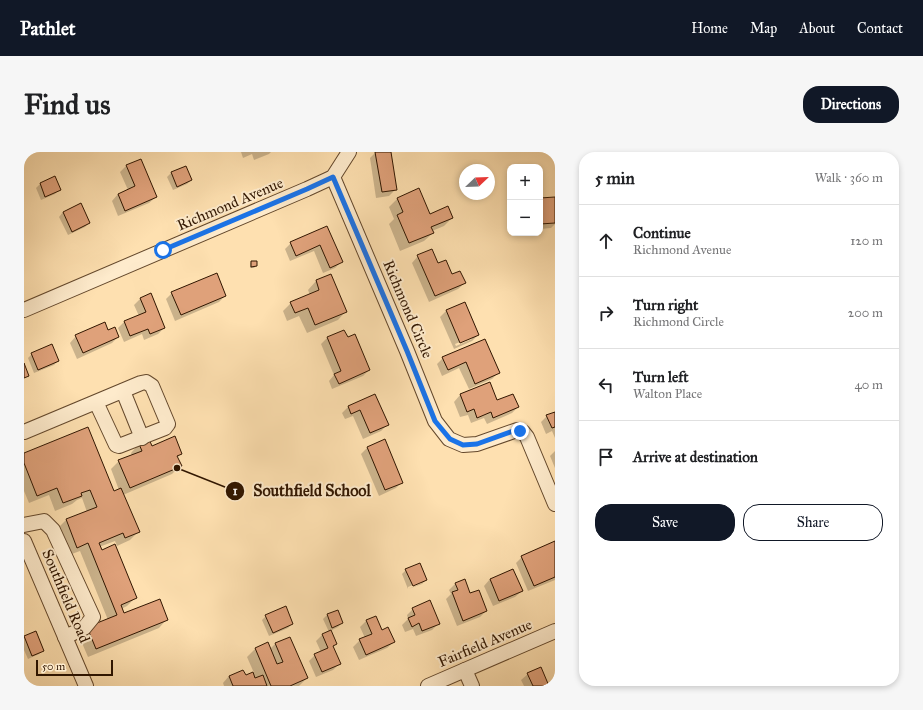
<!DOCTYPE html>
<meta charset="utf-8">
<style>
body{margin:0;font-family:"IM FELL Great Primer",serif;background:#f6f6f6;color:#202124}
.controls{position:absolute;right:12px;top:12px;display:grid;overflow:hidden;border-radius:8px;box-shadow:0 2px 6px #0003}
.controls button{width:36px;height:36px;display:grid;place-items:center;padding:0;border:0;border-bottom:1px solid #e0e0e0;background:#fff;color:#202124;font:20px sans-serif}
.compass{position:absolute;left:435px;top:12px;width:36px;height:36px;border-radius:50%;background:#fff;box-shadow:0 2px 6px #0003;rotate:67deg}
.scale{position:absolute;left:12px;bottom:10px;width:77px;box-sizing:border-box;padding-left:4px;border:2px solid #311600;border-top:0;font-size:11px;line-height:14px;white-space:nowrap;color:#311600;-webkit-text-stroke:3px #feebcc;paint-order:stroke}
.stop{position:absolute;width:12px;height:12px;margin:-9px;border:3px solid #1a73e8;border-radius:50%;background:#fff}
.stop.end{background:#1a73e8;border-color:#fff;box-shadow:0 1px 4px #0008}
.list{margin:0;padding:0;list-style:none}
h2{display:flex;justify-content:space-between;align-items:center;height:52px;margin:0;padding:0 16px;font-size:17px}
h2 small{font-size:13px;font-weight:400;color:#757577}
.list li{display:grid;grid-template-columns:26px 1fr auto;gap:12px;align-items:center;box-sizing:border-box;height:72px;padding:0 16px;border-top:1px solid #e0e0e0}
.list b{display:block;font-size:15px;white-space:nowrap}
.list p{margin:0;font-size:13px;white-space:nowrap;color:#757577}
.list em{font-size:13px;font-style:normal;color:#757577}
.actions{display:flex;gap:8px;padding:12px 16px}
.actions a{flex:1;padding:9px 0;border:1px solid #111827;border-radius:16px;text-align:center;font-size:14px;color:#111827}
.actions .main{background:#111827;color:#fff}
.icon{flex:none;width:22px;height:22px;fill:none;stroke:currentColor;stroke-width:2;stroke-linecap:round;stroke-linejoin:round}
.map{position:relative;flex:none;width:531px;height:534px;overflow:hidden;border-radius:16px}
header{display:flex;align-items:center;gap:24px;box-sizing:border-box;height:56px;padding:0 20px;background:#111827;color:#fff}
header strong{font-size:19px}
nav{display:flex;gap:22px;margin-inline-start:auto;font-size:14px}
.intro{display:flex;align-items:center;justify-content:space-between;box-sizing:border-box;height:96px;padding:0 24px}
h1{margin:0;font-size:28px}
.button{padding:10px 18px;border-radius:16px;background:#111827;color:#fff;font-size:14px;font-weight:700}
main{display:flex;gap:24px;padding:0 24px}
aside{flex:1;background:#fff;border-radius:16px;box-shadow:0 2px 6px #0003}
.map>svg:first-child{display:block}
.shadow{fill:#0003;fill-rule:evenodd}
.building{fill:#dfa17a;stroke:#311600}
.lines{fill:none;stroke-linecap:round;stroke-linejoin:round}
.minor-casing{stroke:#64482c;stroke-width:16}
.minor{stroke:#feebcc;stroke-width:14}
.route{stroke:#1a73e8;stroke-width:5}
.labels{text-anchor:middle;stroke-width:4;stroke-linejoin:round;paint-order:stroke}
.street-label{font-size:15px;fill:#311600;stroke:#feebcc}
.leader{fill:none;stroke:#311600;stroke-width:1.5}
.callout-dot{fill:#311600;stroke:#feebcc;stroke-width:1.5}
.mark-label{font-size:12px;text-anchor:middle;font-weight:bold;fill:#fff}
.callout-label{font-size:16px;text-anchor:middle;font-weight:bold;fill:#311600;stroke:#feebcc;stroke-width:4;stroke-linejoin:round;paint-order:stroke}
</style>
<header>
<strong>Pathlet</strong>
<nav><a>Home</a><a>Map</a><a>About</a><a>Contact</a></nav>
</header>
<div class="intro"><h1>Find us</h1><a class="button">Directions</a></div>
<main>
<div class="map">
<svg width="531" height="534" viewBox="0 0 531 534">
<rect width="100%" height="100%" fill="#fee0b0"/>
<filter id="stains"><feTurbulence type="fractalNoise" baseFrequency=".005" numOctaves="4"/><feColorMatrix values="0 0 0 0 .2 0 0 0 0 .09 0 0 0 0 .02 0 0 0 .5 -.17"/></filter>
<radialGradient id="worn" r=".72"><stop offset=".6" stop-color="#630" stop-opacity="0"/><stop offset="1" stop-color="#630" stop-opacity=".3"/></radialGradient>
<g class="shadow">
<path d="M 217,0 L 247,0 L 245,2 L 230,8 L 228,2 L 219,6 Z"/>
<path d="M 352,0 L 366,0 L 372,37 L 365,44 L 352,46 L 346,6 Z"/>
<path d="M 116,8 L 132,45 L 125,51 L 94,64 L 88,49 L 94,42 L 104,38 L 96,20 L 102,14 Z"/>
<path d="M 161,15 L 167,28 L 163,32 L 149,38 L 143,25 L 147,21 Z"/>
<path d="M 30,26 L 35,38 L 31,42 L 17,48 L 12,36 L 16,32 Z"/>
<path d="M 374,46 L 405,64 L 428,66 L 420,74 L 408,79 L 409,81 L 400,89 L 376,99 L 365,72 L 370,67 L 365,55 Z"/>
<path d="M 516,47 L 531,48 L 531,72 L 527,76 L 516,77 Z"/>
<path d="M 39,60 L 65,71 L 61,75 L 44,83 L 35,65 Z"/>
<path d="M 303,75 L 317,110 L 311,116 L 299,121 L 290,99 L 266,109 L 261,97 L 267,91 Z"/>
<path d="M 394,104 L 413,112 L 428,123 L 441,131 L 434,137 L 405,150 L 388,111 Z"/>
<path d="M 227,110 L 232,114 L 230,116 L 226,116 L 226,111 Z"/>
<path d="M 307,123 L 322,159 L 314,168 L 283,181 L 275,164 L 263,169 L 259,159 L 267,151 L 286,143 L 284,138 L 292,129 Z"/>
<path d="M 148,141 L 201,144 L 195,150 L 151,169 L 142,147 Z"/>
<path d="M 117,146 L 140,176 L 134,182 L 120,188 L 118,182 L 100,190 L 94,176 L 100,170 L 115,164 L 110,153 Z"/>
<path d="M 422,159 L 454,183 L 448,189 L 430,197 L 416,165 ZM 448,185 L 448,187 L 432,194 L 431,192 Z"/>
<path d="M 83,179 L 94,185 L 88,191 L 53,207 L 46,191 L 52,184 Z"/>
<path d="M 320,179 L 345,218 L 339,224 L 308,237 L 305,229 L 310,223 L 297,192 L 303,186 Z"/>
<path d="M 460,188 L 474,221 L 468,227 L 445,237 L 435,216 L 418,224 L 413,212 L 419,206 Z"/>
<path d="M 8,202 L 34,209 L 30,213 L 10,221 L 4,206 Z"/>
<path d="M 465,231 L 473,250 L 494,255 L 488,261 L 463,272 L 460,266 L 447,271 L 444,263 L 436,265 L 430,250 L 436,243 Z"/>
<path d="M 351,243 L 363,273 L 357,279 L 339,287 L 329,264 L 321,267 L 318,261 L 324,255 Z"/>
<path d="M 531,261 L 531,286 L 528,279 L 522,282 L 517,270 L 523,264 Z"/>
<path d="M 360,289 L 378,330 L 372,336 L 355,344 L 337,302 L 343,296 Z"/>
<path d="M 115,292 L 157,302 L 153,306 L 156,314 L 148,322 L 99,343 L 114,380 L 106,388 L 93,394 L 91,389 L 75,395 L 111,446 L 103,454 L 97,457 L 99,463 L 143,467 L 135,476 L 64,505 L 55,484 L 84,468 L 56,399 L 45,403 L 34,376 L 42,368 L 63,360 L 58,346 L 53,348 L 48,352 L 31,359 L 25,343 L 5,351 L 0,339 L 0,302 L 89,340 L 95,338 L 87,317 L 95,309 L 108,304 L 107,301 Z"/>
<path d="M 531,299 L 531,316 L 526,304 Z"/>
<path d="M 531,390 L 531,428 L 504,439 L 492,411 L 498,405 Z"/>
<path d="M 382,418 L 402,428 L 398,432 L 384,437 L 378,422 ZM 398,429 L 398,431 L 384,437 L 384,435 Z"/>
<path d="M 489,418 L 498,439 L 491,445 L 469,454 L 460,434 L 466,427 Z"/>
<path d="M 431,432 L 446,442 L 462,459 L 456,465 L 433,474 L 422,447 L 427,442 L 425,438 Z"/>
<path d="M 389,457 L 415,471 L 408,478 L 392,484 L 389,477 L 381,480 L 378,473 L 384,467 L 383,463 Z"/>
<path d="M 313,459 L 318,471 L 314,475 L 306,479 L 312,492 L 309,495 L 316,511 L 309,518 L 292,525 L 285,509 L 291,503 L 297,500 L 292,489 L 298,483 L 305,480 L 299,467 L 303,463 Z"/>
<path d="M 242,464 L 268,472 L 264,476 L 245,484 L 238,468 Z"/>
<path d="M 342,469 L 370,490 L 363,496 L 335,508 L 329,495 L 336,488 L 341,486 L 336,475 Z"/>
<path d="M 11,481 L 19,498 L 15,502 L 4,507 L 0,498 L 0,486 Z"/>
<path d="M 243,492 L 246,497 L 251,492 L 283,526 L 275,534 L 200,534 L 199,531 L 205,524 L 221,524 L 230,521 L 223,505 L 231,497 Z"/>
<path d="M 504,522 L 524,534 L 500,534 L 497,528 Z"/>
</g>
<g class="building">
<path d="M 351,0 L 367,0 L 373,38 L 358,40 Z"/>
<path d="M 117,7 L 133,45 L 101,59 L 94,42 L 111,34 L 102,13 Z"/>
<path d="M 162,14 L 168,28 L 153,35 L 147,20 Z"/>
<path d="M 31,24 L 37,38 L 21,45 L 16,31 Z"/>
<path d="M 395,36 L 406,62 L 424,54 L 429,66 L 407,75 L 410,81 L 385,91 L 373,63 L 379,60 L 373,46 Z"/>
<path d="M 531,45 L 531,71 L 516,72 L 516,46 Z"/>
<path d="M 57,51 L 66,71 L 48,80 L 39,60 Z"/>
<path d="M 303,74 L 319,110 L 306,116 L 296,93 L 272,104 L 266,90 Z"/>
<path d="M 408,97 L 414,111 L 422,108 L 428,122 L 436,119 L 442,131 L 411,144 L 393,103 Z"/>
<path d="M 227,109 L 233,109 L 233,114 L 227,115 Z"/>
<path d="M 193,121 L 202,144 L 157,163 L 147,140 Z"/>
<path d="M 307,122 L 323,160 L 291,173 L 284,156 L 271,161 L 266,150 L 295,138 L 292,128 Z"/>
<path d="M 127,141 L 141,176 L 126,182 L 124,177 L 106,184 L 100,169 L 122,160 L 116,146 Z"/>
<path d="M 441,150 L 455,183 L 436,191 L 422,158 Z"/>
<path d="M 81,170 L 84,178 L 91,175 L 95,185 L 59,201 L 51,183 Z"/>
<path d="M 320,178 L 324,185 L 331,182 L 346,218 L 315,232 L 310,222 L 317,219 L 303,185 Z"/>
<path d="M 461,187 L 476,221 L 451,232 L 442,210 L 424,218 L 418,205 Z"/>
<path d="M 28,192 L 35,209 L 14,218 L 7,201 Z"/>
<path d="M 0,211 L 5,224 L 0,226 Z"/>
<path d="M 466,230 L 473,248 L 489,242 L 495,255 L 469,266 L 467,260 L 453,266 L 450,257 L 443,260 L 436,242 Z"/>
<path d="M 351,242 L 365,273 L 346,281 L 336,258 L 327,262 L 324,254 Z"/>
<path d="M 531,260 L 531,275 L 528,276 L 522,263 Z"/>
<path d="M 64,275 L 90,339 L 97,336 L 116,380 L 101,386 L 99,381 L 75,391 L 78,398 L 91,392 L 113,446 L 97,453 L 100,461 L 136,447 L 144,468 L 72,497 L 63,475 L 93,463 L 64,391 L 53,396 L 42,367 L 73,355 L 66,338 L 57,341 L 58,344 L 39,351 L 33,336 L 13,344 L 0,311 L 0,301 Z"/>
<path d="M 151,284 L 158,302 L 153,304 L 158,314 L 106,336 L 94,308 L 118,299 L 115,292 L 125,287 L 128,294 Z"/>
<path d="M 361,287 L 379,331 L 361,338 L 343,295 Z"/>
<path d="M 531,389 L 531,425 L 510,434 L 497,404 Z"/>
<path d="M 396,411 L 403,428 L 389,434 L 381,417 Z"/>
<path d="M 489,417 L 499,439 L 475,449 L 466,427 Z"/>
<path d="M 441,427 L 446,441 L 455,438 L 463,459 L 439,469 L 428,440 L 434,438 L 431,431 Z"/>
<path d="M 406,448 L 416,472 L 398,479 L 395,471 L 388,475 L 384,466 L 391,463 L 388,456 Z"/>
<path d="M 262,454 L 269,472 L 249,481 L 241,463 Z"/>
<path d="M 314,458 L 319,471 L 308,476 L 303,462 Z"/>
<path d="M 352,464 L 358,478 L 364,475 L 371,490 L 342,503 L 335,487 L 348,482 L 342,468 Z"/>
<path d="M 307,478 L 313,492 L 309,494 L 317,512 L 298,520 L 290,502 L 304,496 L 298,482 Z"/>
<path d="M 12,479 L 20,499 L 8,504 L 0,484 Z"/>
<path d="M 266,485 L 284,526 L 266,534 L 247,534 L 231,496 L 244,490 L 253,512 L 259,510 L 251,491 Z"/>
<path d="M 517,515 L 525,534 L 509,534 L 503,521 Z"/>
<path d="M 219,518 L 222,523 L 229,520 L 231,526 L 239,523 L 243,534 L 209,534 L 205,524 Z"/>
</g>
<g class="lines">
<defs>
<g id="minor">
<path d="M 309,25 L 383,199 L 411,269 L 425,287 L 439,293 L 453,292 L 493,278 L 499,280 L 503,285 L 531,352"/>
<path d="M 0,158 L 283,37 L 309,25 L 325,0"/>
<path d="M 99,239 L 118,286"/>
<path d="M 0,280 L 117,231 L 122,230 L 128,234 L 144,272 L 141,276 L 95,294 L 92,293 L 72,250"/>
<path d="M 0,373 L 20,369 L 29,378 L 69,465 L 60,476 L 41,485"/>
<path d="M 0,389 L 62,534"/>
<path d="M 441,518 L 448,534"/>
<path d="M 404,534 L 531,479"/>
</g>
</defs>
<use href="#minor" class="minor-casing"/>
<use href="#minor" class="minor"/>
</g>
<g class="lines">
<path class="route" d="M 139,98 L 283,37 L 309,25 L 383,199 L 411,269 L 426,287 L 439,293 L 453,292 L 489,279 L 496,279"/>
</g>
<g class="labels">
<g class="street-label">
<text transform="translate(206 52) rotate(-23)" y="5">Richmond Avenue</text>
<text transform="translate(384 157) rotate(67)" y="5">Richmond Circle</text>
<text transform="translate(42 444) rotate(67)" y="5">Southfield Road</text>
<text transform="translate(461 491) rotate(-23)" y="5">Fairfield Avenue</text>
</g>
</g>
<path class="leader" d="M153 316L211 339"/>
<g class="callout-dot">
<circle cx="153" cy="316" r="4"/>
<circle cx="211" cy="339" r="10"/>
</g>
<g class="mark-label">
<text x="211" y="343">1</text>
</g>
<g class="callout-label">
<text x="288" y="344">Southfield School</text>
</g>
<rect width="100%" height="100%" filter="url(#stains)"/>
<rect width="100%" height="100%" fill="url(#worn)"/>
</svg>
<div class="controls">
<button>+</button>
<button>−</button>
</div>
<svg class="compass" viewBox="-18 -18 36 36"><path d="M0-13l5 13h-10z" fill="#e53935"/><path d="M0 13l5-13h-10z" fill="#757577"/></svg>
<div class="scale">50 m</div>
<div class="stop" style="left:139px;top:98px"></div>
<div class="stop end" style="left:496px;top:279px"></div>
</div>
<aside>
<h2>5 min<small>Walk · 360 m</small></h2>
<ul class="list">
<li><svg class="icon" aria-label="ahead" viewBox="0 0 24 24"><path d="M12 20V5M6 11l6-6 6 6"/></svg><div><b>Continue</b><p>Richmond Avenue</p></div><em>120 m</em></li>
<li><svg class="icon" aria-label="right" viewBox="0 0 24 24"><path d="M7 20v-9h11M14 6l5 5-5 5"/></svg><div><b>Turn right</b><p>Richmond Circle</p></div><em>200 m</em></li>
<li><svg class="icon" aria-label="left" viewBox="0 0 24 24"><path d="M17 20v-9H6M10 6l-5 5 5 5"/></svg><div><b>Turn left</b><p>Walton Place</p></div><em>40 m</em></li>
<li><svg class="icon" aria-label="arrive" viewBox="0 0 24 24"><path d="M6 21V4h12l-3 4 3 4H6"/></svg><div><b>Arrive at destination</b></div></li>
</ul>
<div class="actions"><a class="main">Save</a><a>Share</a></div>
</aside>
</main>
